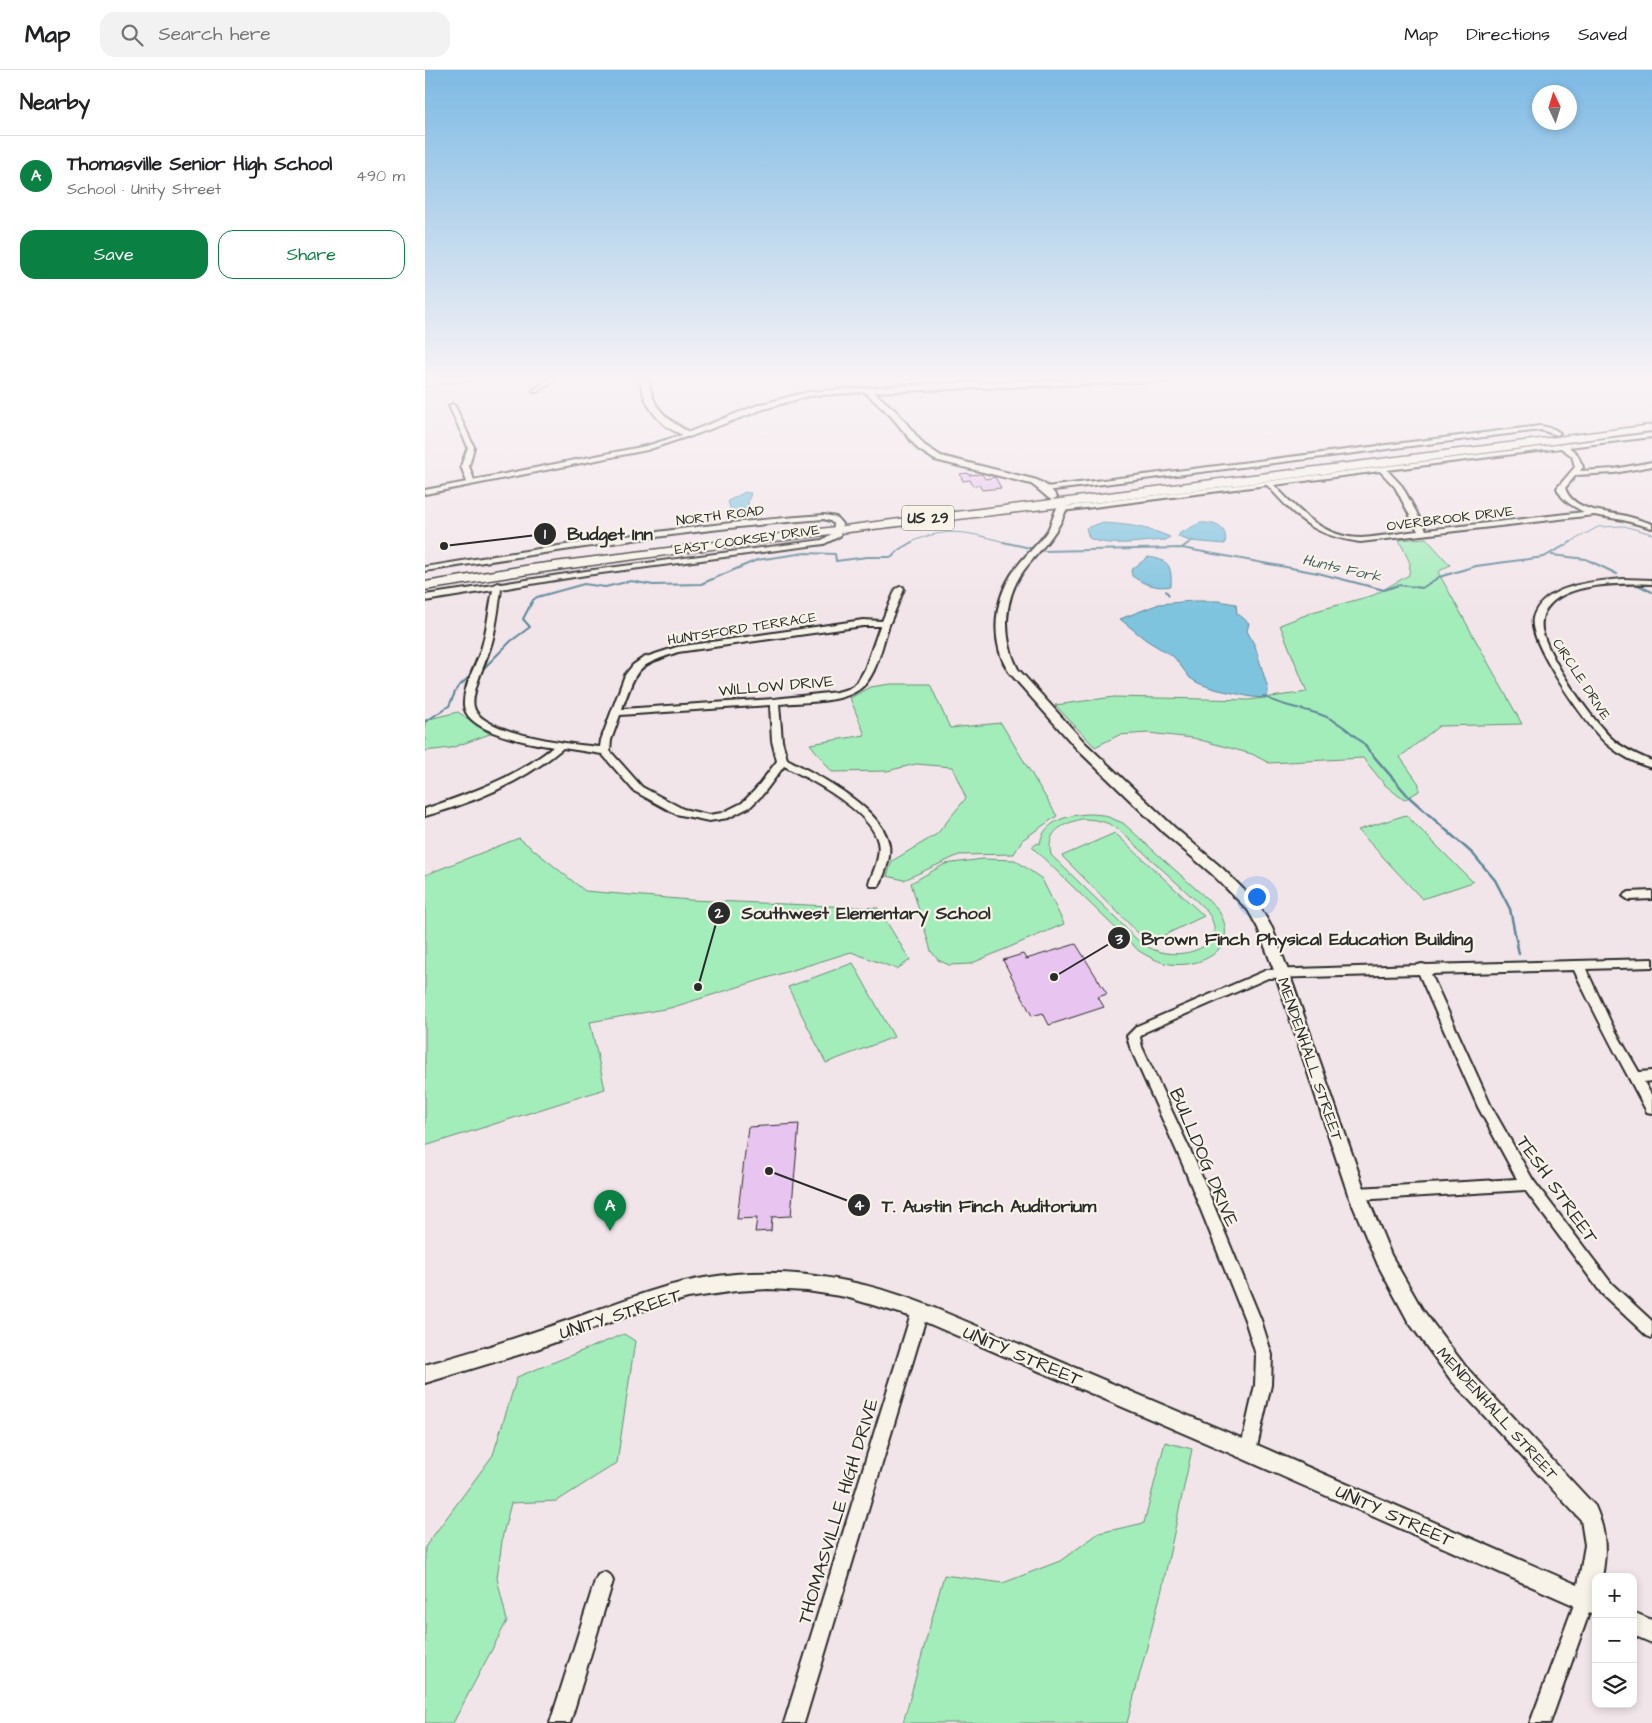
<!DOCTYPE html>
<meta charset="utf-8">
<style>
body{margin:0;font-family:"Architects Daughter",sans-serif;background:#f2f2f2;color:#202124}
.controls{position:absolute;right:15px;bottom:15px;display:grid;overflow:hidden;border-radius:10px;box-shadow:0 2px 8px #0003}
.controls button{width:45px;height:45px;display:grid;place-items:center;padding:0;border:0;border-bottom:1px solid #e0e0e0;background:#fff;color:#202124;font:25px sans-serif}
.compass{position:absolute;left:1107px;top:15px;width:45px;height:45px;border-radius:50%;background:#fff;box-shadow:0 2px 8px #0003;rotate:356deg}
.you{position:absolute;left:831px;top:826px;width:18px;height:18px;margin:-12px;border:4px solid #fff;border-radius:50%;background:#1a73e8;box-shadow:0 0 0 8px #1a73e833}
.badge{display:grid;place-items:center;width:32px;height:32px;border-radius:50%;background:#0b8043;color:#fff;font-size:16px;font-weight:700}
.pin{position:absolute;translate:-50% -41px;filter:drop-shadow(0 1px 2px #0008)}
.pin::after{content:'';position:absolute;top:26px;width:18px;height:15px;background:inherit;clip-path:polygon(0 0,100% 0,50% 100%)}
.list{margin:0;padding:0;list-style:none}
h2{display:flex;justify-content:space-between;align-items:center;height:65px;margin:0;padding:0 20px;font-size:21px}
h2 small{font-size:16px;font-weight:400;color:#757577}
.list li{display:grid;grid-template-columns:32px 1fr auto;gap:15px;align-items:center;box-sizing:border-box;height:80px;padding:0 20px;border-top:1px solid #e0e0e0}
.list b{display:block;font-size:19px;white-space:nowrap}
.list p{margin:0;font-size:16px;white-space:nowrap;color:#757577}
.list em{font-size:16px;font-style:normal;color:#757577}
.actions{display:flex;gap:10px;padding:15px 20px}
.actions a{flex:1;padding:11px 0;border:1px solid #0b8043;border-radius:15px;text-align:center;font-size:18px;color:#0b8043}
.actions .main{background:#0b8043;color:#fff}
.icon{flex:none;width:28px;height:28px;fill:none;stroke:currentColor;stroke-width:2;stroke-linecap:round;stroke-linejoin:round}
.map{position:relative;flex:none;width:1227px;height:1653px;overflow:hidden}
header{display:flex;align-items:center;gap:30px;box-sizing:border-box;height:70px;padding:0 25px;background:#fff;border-bottom:1px solid #e0e0e0}
header strong{font-size:24px}
nav{display:flex;gap:28px;margin-inline-start:auto;font-size:18px}
.search{width:350px;height:45px;background:#f2f2f2;display:flex;align-items:center;gap:12px;box-sizing:border-box;padding:0 18px;border-radius:15px;color:#757577;font-size:19px}
main{display:flex}
aside{flex:1;background:#fff}
.map>svg:first-child{display:block}
.green{fill:#a3edbb;stroke:#678c73;fill-rule:evenodd}
.water{fill:#7ec4df;stroke:#5d8797}
.lines{fill:none;stroke-linecap:round;stroke-linejoin:round}
.stream-far2{stroke:#5d8797;stroke-width:1}
.stream-far1{stroke:#5d8797;stroke-width:2}
.stream{stroke:#5d8797;stroke-width:2.5}
.building{fill:#e8c4f0;stroke:#2b2b2b}
.minor-casing{stroke:#2b2b2b;stroke-width:4}
.tertiary-casing{stroke:#2b2b2b;stroke-width:4}
.trunk-casing{stroke:#2b2b2b;stroke-width:3}
.minor{fill:#f7f3e8;fill-rule:evenodd}
.tertiary{fill:#f7f3e8;fill-rule:evenodd}
.trunk{fill:#f7f3e8;fill-rule:evenodd}
.labels{text-anchor:middle;stroke-width:4.5;stroke-linejoin:round;paint-order:stroke}
.far-street-label{font-size:14px;fill:#2b2b2b;stroke:#f7f3e8}
.shield{fill:#f7f3e8;stroke:#686764;stroke-width:1}
.shield-label{font-size:15px;font-weight:bold;fill:#2b2b2b}
.far-water-label{font-size:15px;font-style:italic;fill:#445961;stroke:#f7f3e8}
.street-label{font-size:16px;fill:#2b2b2b;stroke:#f7f3e8}
.near-street-label{font-size:19px;fill:#2b2b2b;stroke:#f7f3e8}
.leader{fill:none;stroke:#2b2b2b;stroke-width:2}
.callout-dot{fill:#2b2b2b;stroke:#f7f3e8;stroke-width:2}
.mark-label{font-size:15px;text-anchor:middle;font-weight:bold;fill:#fff}
.callout-label{font-size:18px;text-anchor:middle;font-weight:bold;fill:#2b2b2b;stroke:#f7f3e8;stroke-width:4.5;stroke-linejoin:round;paint-order:stroke}
</style>
<header>
<strong>Map</strong>
<div class="search"><svg class="icon" aria-label="search" viewBox="0 0 24 24"><circle cx="10" cy="10" r="6"/><path d="M15 15l6 6"/></svg>Search here</div>
<nav><a>Map</a><a>Directions</a><a>Saved</a></nav>
</header>
<main>
<aside>
<h2>Nearby<small></small></h2>
<ul class="list">
<li><span class="badge">A</span><div><b>Thomasville Senior High School</b><p>School · Unity Street</p></div><em>490 m</em></li>
</ul>
<div class="actions"><a class="main">Save</a><a>Share</a></div>
</aside>
<div class="map">
<svg width="1227" height="1653" viewBox="0 0 1227 1653">
<rect width="100%" height="100%" fill="#f2e5ea"/>
<filter id="ink" filterUnits="userSpaceOnUse"><feTurbulence type="fractalNoise" baseFrequency=".02" numOctaves="2"/><feDisplacementMap in="SourceGraphic" scale="10" xChannelSelector="R" yChannelSelector="G"/><feConvolveMatrix kernelMatrix="1 2 1 2 8 2 1 2 1" color-interpolation-filters="sRGB"/></filter>
<g filter="url(#ink)">
<g class="green">
<path d="M 1001,468 L 1025,495 L 1013,502 L 1097,654 L 1014,656 L 975,687 L 994,714 L 994,721 L 979,730 L 960,715 L 938,688 L 844,693 L 827,684 L 768,668 L 723,663 L 694,665 L 670,677 L 630,635 L 689,627 L 824,630 L 882,622 L 855,555 L 891,541 L 949,525 L 984,505 L 985,493 L 974,470 Z"/>
<path d="M 466,614 L 505,614 L 525,658 L 576,653 L 632,746 L 597,770 L 589,784 L 534,785 L 479,810 L 462,806 L 467,791 L 512,764 L 541,728 L 527,697 L 491,694 L 462,701 L 407,702 L 385,674 L 440,665 L 425,628 L 445,617 Z"/>
<path d="M 33,642 L 65,664 L 26,678 L 0,681 L 0,650 Z"/>
<path d="M 667,744 L 678,745 L 698,753 L 791,837 C 820,877 776,901 739,893 C 730,890 722,886 714,881 L 607,777 L 613,773 L 615,774 C 618,750 646,744 667,744 ZM 656,749 C 670,749 680,751 692,758 L 777,836 C 815,875 754,895 723,877 C 711,871 702,859 692,849 C 670,828 648,806 626,785 C 621,761 636,755 656,749 Z"/>
<path d="M 981,745 L 1048,812 L 997,829 L 933,760 Z"/>
<path d="M 690,763 L 779,846 L 723,873 L 637,786 Z"/>
<path d="M 94,768 L 160,821 L 265,830 L 453,838 L 485,890 L 472,899 L 426,882 L 245,938 L 165,952 L 180,1019 L 0,1076 L 0,805 Z"/>
<path d="M 558,789 L 590,790 L 617,809 L 639,854 L 545,894 L 524,895 L 513,890 L 506,881 L 486,813 L 520,794 Z"/>
<path d="M 428,893 L 469,967 L 401,993 L 363,917 Z"/>
<path d="M 199,1264 L 210,1271 L 192,1393 L 132,1431 L 86,1433 L 78,1464 L 72,1508 L 82,1551 L 28,1653 L 0,1653 L 0,1477 L 68,1385 L 92,1307 Z"/>
<path d="M 740,1372 L 767,1379 L 737,1519 L 702,1653 L 478,1653 L 519,1505 L 578,1513 L 635,1491 L 674,1463 L 719,1453 Z"/>
</g>
<g class="water">
<path d="M 320,422 L 326,423 C 323,433 321,434 328,443 L 307,445 L 303,431 Z"/>
<path d="M 676,453 C 701,454 722,457 745,467 L 741,470 C 719,471 684,478 664,468 L 661,458 Z"/>
<path d="M 775,453 C 789,452 804,457 800,474 L 765,471 L 753,467 L 755,463 Z"/>
<path d="M 723,487 C 744,490 747,495 746,516 C 732,519 718,514 707,506 L 706,500 Z"/>
<path d="M 768,531 L 793,531 L 811,534 L 812,543 L 824,553 L 822,561 L 830,576 L 843,619 L 843,623 L 840,628 L 827,627 L 789,619 L 773,613 L 765,608 L 749,587 L 721,570 L 695,549 L 734,534 Z"/>
</g>
<g class="lines">
<g class="stream-far2">
<path d="M 0,317 L 52,309"/>
<path d="M 485,473 C 521,455 547,463 583,473"/>
<path d="M 764,473 L 768,470"/>
<path d="M 1144,473 L 1173,457 L 1199,456 L 1227,464"/>
</g>
<g class="stream-far1">
<path d="M 578,472 L 605,478"/>
<path d="M 758,477 L 765,472"/>
<path d="M 619,481 L 757,478 L 893,503 L 959,520 L 974,515 L 997,518 L 1014,507 L 1051,496 L 1119,487 L 1146,472"/>
<path d="M 1127,485 L 1161,489 L 1192,504"/>
<path d="M 1213,515 L 1227,522"/>
<path d="M 741,521 L 744,525"/>
<path d="M 57,600 L 86,571 L 105,557 L 98,549 L 108,530 L 112,527 L 159,514 L 180,517 L 206,511 L 228,515 L 276,514 L 332,490 L 380,483 L 410,484 L 411,491 L 442,487 L 467,487 L 475,479 L 487,472"/>
<path d="M 838,626 C 856,636 875,638 894,644 C 913,650 928,664 942,677"/>
<path d="M 0,652 L 24,636 L 32,618 L 44,607"/>
</g>
<path class="stream" d="M 940,676 L 984,727 L 1048,784 L 1070,810 L 1085,839 L 1094,884"/>
</g>
<g class="building">
<path d="M 543,403 L 544,405 L 557,404 L 560,409 L 570,407 L 576,418 L 557,420 L 554,415 L 548,416 L 545,410 L 538,411 L 535,404 Z"/>
<path d="M 651,874 L 682,924 L 673,927 L 679,937 L 624,955 L 618,943 L 607,946 L 578,890 L 598,884 L 601,889 Z"/>
<path d="M 374,1054 L 366,1146 L 347,1147 L 346,1161 L 330,1162 L 332,1148 L 312,1149 L 323,1057 Z"/>
</g>
<g class="lines">
<defs>
<g id="minor">
<path d="M 124,309 L 131,309 L 112,322 L 108,322 L 108,320 Z"/>
<path d="M 27,334 L 30,336 L 49,377 L 44,396 L 49,410 L 221,376 L 264,363 L 267,365 L 222,380 L 0,424 L 0,420 L 42,412 L 36,396 L 43,377 L 24,336 Z"/>
<path d="M 1116,356 L 1129,359 L 1135,363 L 1132,365 L 1116,360 L 621,421 L 617,419 L 621,417 Z"/>
<path d="M 1227,363 L 1227,367 L 1144,377 L 1152,384 L 1158,397 L 1155,401 L 1189,399 L 1227,392 L 1227,396 L 1189,403 L 1151,405 L 1140,418 C 1148,442 1180,441 1201,446 C 1209,448 1218,451 1227,454 L 1227,458 L 1198,450 L 1169,445 L 935,472 C 887,465 874,450 842,415 L 637,441 L 633,439 L 637,437 ZM 1136,378 L 1147,386 L 1150,397 L 1132,418 C 1137,431 1148,436 1159,442 L 1001,460 L 977,416 L 962,400 ZM 955,401 L 970,417 L 993,461 C 975,463 955,467 936,468 C 898,468 873,440 849,415 Z"/>
<path d="M 399,445 L 411,447 L 417,454 L 415,466 L 399,474 L 161,505 L 76,519 C 74,535 72,551 68,568 C 64,584 57,598 52,614 C 50,621 47,630 49,637 C 55,664 151,675 175,677 L 176,670 L 200,605 L 208,595 L 218,588 L 252,577 L 438,550 L 457,551 L 471,519 L 475,517 L 478,517 L 479,519 C 474,531 469,543 464,555 C 456,576 452,611 430,622 C 411,633 376,632 354,634 L 357,671 L 362,689 C 392,705 458,738 464,775 C 466,788 460,804 454,816 L 446,816 L 444,813 C 449,800 456,786 453,772 C 446,741 385,709 359,696 L 338,724 L 325,737 L 303,748 L 284,751 L 251,744 L 209,721 L 177,684 L 138,678 C 99,711 49,733 0,746 L 0,739 C 46,723 90,708 128,677 C 106,673 41,663 39,635 C 38,616 50,598 56,580 C 62,560 64,540 68,520 L 0,531 L 0,525 L 69,515 L 73,513 L 76,514 L 161,501 L 397,470 L 408,463 L 409,454 L 405,451 L 399,449 C 265,459 132,481 0,501 L 0,497 C 132,476 265,454 399,445 ZM 438,556 L 455,556 L 440,599 L 432,613 L 423,619 L 412,622 L 349,629 L 197,639 C 213,596 210,597 253,582 ZM 345,635 L 347,671 L 352,691 L 330,720 L 317,733 L 297,743 L 284,745 L 258,739 L 217,717 L 185,681 L 186,670 L 195,645 Z"/>
<path d="M 1198,509 L 1227,510 L 1227,514 C 1198,513 1141,512 1122,538 C 1117,544 1116,552 1117,560 C 1124,589 1163,644 1184,666 C 1196,678 1212,685 1227,691 L 1227,698 C 1212,694 1195,685 1183,675 C 1164,659 1102,572 1108,548 C 1117,515 1170,511 1198,509 Z"/>
<path d="M 1227,821 L 1227,829 L 1204,830 L 1198,826 L 1204,822 Z"/>
<path d="M 1227,889 L 1227,897 L 1161,899 L 1187,955 L 1214,1002 L 1227,1001 L 1227,1011 L 1219,1012 L 1227,1026 L 1227,1043 L 1222,1042 C 1197,995 1172,949 1149,900 L 1006,904 L 1066,1036 L 1108,1110 L 1187,1214 L 1227,1251 L 1227,1268 L 1222,1266 L 1177,1224 L 1100,1120 L 932,1130 L 927,1128 L 925,1124 L 927,1120 L 932,1118 L 1092,1109 L 1053,1037 L 994,904 L 843,908 L 720,962 L 715,967 L 717,977 L 772,1095 L 836,1250 L 847,1285 L 846,1315 L 831,1381 L 829,1387 L 823,1389 L 817,1387 L 815,1381 L 830,1315 L 831,1285 L 820,1250 L 758,1095 L 705,977 L 702,966 L 712,956 L 842,900 L 993,895 L 997,894 L 1001,895 Z"/>
<path d="M 495,1234 L 500,1236 L 503,1241 L 379,1653 L 359,1653 L 487,1241 L 490,1236 Z"/>
<path d="M 179,1502 L 185,1505 L 188,1511 L 145,1653 L 125,1653 L 170,1511 L 173,1505 Z"/>
<path d="M 1160,1520 L 1166,1523 L 1169,1529 L 1125,1653 L 1105,1653 L 1151,1529 L 1154,1523 Z"/>
</g>
<g id="tertiary">
<path d="M 215,309 L 223,309 C 228,338 239,348 264,362 L 333,335 L 383,322 L 484,315 L 663,309 L 745,309 L 741,311 L 449,322 L 472,342 L 499,375 L 516,386 L 612,410 L 624,417 L 632,427 L 627,430 C 622,428 613,418 606,414 L 510,390 L 493,379 L 466,346 L 440,322 L 383,326 L 339,339 L 264,367 C 236,359 219,337 215,309 Z"/>
<path d="M 638,430 L 643,433 C 636,461 616,478 599,500 C 578,528 577,568 593,599 L 660,673 L 749,757 L 797,798 L 833,834 L 847,858 L 864,903 L 941,1124 L 966,1185 L 997,1239 L 1040,1296 L 1170,1436 C 1181,1461 1182,1480 1177,1507 L 1171,1507 L 1171,1545 L 816,1388 L 491,1248 L 421,1227 L 382,1221 L 343,1219 L 311,1221 L 263,1228 L 216,1241 L 106,1281 L 0,1313 L 0,1295 C 48,1282 95,1267 141,1251 C 187,1235 231,1216 279,1208 C 355,1195 430,1207 502,1235 L 830,1374 L 1153,1515 L 1160,1475 L 1156,1450 L 1026,1310 L 983,1251 L 953,1195 L 923,1124 L 850,903 L 833,858 L 823,840 L 787,804 L 739,763 L 652,679 L 584,602 C 564,571 569,527 591,498 C 601,484 614,474 623,460 C 627,453 632,432 638,430 Z"/>
<path d="M 1208,1542 L 1227,1550 L 1227,1573 L 1208,1565 Z"/>
</g>
<path id="trunk" d="M 1227,355 L 1227,361 C 1030,387 832,413 635,437 C 423,462 211,486 0,520 L 0,512 L 106,495 Z"/>
</defs>
<use href="#minor" class="minor-casing"/>
<use href="#tertiary" class="tertiary-casing"/>
<use href="#trunk" class="trunk-casing"/>
<use href="#minor" class="minor"/>
<use href="#tertiary" class="tertiary"/>
<use href="#trunk" class="trunk"/>
</g>
</g>
<linearGradient id="sky" x2="0" y2="1"><stop stop-color="#7dbae4"/><stop offset="0.57" stop-color="#f9f3f6"/><stop offset="1" stop-color="#f9f3f6" stop-opacity="0"/></linearGradient>
<rect width="1227" height="541" fill="url(#sky)"/>
<g class="labels">
<g class="far-street-label">
<text transform="translate(295 445) rotate(-7)" y="5">NORTH ROAD</text>
<text transform="translate(1025 448) rotate(-7)" y="5">OVERBROOK DRIVE</text>
<text transform="translate(322 469) rotate(-8)" y="5">EAST COOKSEY DRIVE</text>
<text transform="translate(317 558) rotate(-9)" y="5">HUNTSFORD TERRACE</text>
<text transform="translate(1157 609) rotate(57)" y="5">CIRCLE DRIVE</text>
</g>
<rect class="shield" x="477" y="435.5" width="52" height="25" rx="4"/>
<g class="shield-label">
<text x="503" y="453">US 29</text>
</g>
<g class="far-water-label">
<text transform="translate(917 498) rotate(13)" y="5">Hunts Fork</text>
</g>
<g class="street-label">
<text transform="translate(351 615) rotate(-5)" y="6">WILLOW DRIVE</text>
<text transform="translate(886 989) rotate(71)" y="6">MENDENHALL STREET</text>
<text transform="translate(1073 1343) rotate(48)" y="6">MENDENHALL STREET</text>
</g>
<g class="near-street-label">
<text transform="translate(780 1087) rotate(67)" y="7">BULLDOG DRIVE</text>
<text transform="translate(1133 1119) rotate(55)" y="7">TESH STREET</text>
<text transform="translate(195 1243) rotate(-18)" y="7">UNITY STREET</text>
<text transform="translate(598 1285) rotate(23)" y="7">UNITY STREET</text>
<text transform="translate(412 1441) rotate(-73)" y="7">THOMASVILLE HIGH DRIVE</text>
<text transform="translate(970 1445) rotate(24)" y="7">UNITY STREET</text>
</g>
</g>
<path class="leader" d="M19 476L120 464M273 917L294 843M629 907L694 868M344 1101L434 1135"/>
<g class="callout-dot">
<circle cx="19" cy="476" r="5"/>
<circle cx="273" cy="917" r="5"/>
<circle cx="629" cy="907" r="5"/>
<circle cx="344" cy="1101" r="5"/>
<circle cx="120" cy="464" r="12"/>
<circle cx="294" cy="843" r="12"/>
<circle cx="694" cy="868" r="12"/>
<circle cx="434" cy="1135" r="12"/>
</g>
<g class="mark-label">
<text x="120" y="469">1</text>
<text x="294" y="848">2</text>
<text x="694" y="874">3</text>
<text x="434" y="1140">4</text>
</g>
<g class="callout-label">
<text x="185" y="470">Budget Inn</text>
<text x="441" y="849">Southwest Elementary School</text>
<text x="882" y="875">Brown Finch Physical Education Building</text>
<text x="564" y="1142">T. Austin Finch Auditorium</text>
</g>
</svg>
<div class="controls">
<button>+</button>
<button>−</button>
<button><svg class="icon" aria-label="layers" viewBox="0 0 24 24"><path d="M12 4l9 5-9 5-9-5zM3 14l9 5 9-5"/></svg></button>
</div>
<svg class="compass" viewBox="-18 -18 36 36"><path d="M0-13l5 13h-10z" fill="#e53935"/><path d="M0 13l5-13h-10z" fill="#757577"/></svg>
<div class="you"></div>
<div class="pin badge" style="left:185px;top:1161px">A</div>
</div>
</main>
